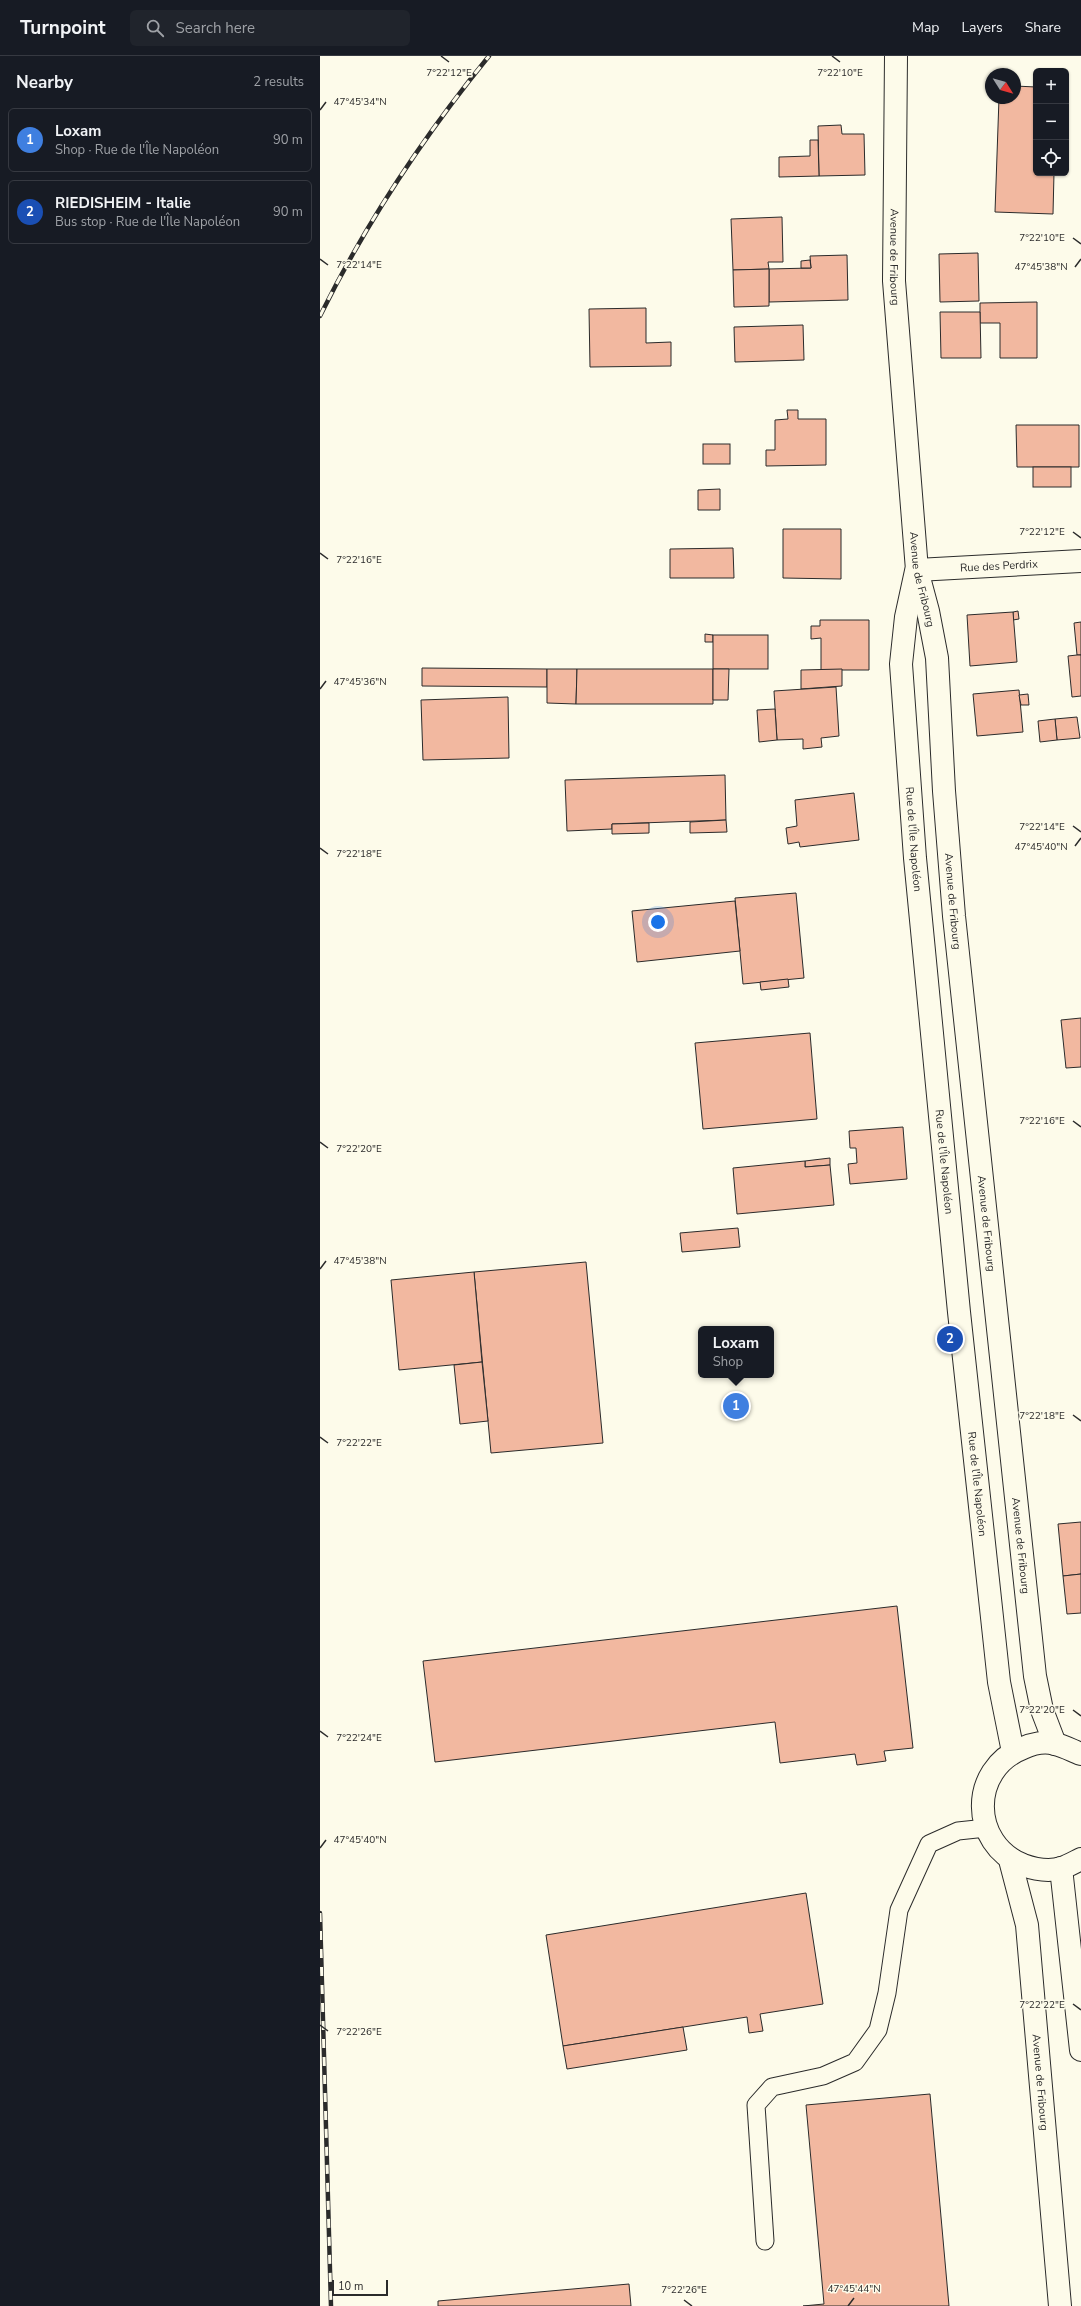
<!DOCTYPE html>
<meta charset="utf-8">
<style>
body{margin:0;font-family:"Nunito Sans",sans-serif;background:#20242c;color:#f1f3f6}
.controls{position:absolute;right:12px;top:12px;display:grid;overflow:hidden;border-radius:6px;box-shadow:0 1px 3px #0004}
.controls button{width:36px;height:36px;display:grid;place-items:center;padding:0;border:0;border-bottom:1px solid #363941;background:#171b24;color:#f1f3f6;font:20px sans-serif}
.compass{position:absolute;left:665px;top:12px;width:36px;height:36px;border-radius:50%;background:#171b24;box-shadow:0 1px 3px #0004;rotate:127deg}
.scale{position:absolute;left:12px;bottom:10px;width:56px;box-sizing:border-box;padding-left:4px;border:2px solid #2b2b2b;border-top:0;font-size:11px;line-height:14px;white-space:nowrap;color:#2b2b2b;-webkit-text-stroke:3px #fdfbea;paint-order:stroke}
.you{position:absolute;left:338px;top:866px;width:14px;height:14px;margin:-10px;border:3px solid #fff;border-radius:50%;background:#1a73e8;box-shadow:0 0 0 6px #1a73e833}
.badge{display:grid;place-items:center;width:26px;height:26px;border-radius:50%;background:#d93025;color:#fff;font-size:13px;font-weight:700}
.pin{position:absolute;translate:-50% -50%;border:2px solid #fff;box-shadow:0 1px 4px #0006}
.popup{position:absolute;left:378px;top:1270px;width:76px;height:52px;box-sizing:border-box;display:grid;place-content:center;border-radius:6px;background:#171b24;filter:drop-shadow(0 1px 3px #0005);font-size:13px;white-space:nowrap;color:#9ea1a6}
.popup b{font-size:15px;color:#f1f3f6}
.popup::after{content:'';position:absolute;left:50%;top:100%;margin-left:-8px;border:8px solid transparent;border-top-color:#171b24}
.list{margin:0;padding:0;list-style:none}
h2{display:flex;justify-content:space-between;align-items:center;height:52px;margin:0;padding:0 16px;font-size:17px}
h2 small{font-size:13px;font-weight:400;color:#9ea1a6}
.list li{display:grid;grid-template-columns:26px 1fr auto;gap:12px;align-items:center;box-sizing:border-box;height:64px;margin:0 8px 8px;padding:0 8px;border:1px solid #363941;border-radius:6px}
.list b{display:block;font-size:15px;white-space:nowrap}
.list p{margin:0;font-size:13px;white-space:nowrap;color:#9ea1a6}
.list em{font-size:13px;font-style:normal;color:#9ea1a6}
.icon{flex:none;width:22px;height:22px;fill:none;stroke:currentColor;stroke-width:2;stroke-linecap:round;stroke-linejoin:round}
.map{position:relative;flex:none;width:761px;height:2250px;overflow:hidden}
header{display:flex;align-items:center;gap:24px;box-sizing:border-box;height:56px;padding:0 20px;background:#171b24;border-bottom:1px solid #363941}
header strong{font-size:19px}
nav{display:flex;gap:22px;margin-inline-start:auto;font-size:14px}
.search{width:280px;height:36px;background:#20242c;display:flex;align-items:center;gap:10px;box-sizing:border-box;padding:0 14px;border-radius:6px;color:#9ea1a6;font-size:15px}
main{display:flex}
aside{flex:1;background:#171b24}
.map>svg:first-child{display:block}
.building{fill:#f2b8a0;stroke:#2b2b2b}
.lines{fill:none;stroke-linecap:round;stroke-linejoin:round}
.lane-casing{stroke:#2b2b2b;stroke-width:19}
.street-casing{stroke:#2b2b2b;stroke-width:24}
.primary-casing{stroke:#2b2b2b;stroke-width:24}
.lane{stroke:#fdfbea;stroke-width:17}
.street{stroke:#fdfbea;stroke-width:22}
.primary{stroke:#fdfbea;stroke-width:22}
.rail-casing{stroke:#2b2b2b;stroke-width:4.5}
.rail{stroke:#fdfbea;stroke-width:3;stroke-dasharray:9;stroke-linecap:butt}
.ticks{fill:none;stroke:#2b2b2b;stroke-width:1.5}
.labels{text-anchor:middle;stroke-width:3;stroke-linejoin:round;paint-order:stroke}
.street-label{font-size:11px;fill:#2b2b2b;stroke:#fdfbea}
.ticks-label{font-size:10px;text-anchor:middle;fill:#2b2b2b;stroke:#fdfbea;stroke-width:3;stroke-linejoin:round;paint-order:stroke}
</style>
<header>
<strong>Turnpoint</strong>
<div class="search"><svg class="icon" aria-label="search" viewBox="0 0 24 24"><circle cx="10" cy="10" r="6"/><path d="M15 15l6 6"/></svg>Search here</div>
<nav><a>Map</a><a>Layers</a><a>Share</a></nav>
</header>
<main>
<aside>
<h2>Nearby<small>2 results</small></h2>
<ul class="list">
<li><span class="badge" style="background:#3f7fe0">1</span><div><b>Loxam</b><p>Shop · Rue de l'Île Napoléon</p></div><em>90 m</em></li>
<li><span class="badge" style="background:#1a4fb4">2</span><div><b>RIEDISHEIM - Italie</b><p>Bus stop · Rue de l'Île Napoléon</p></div><em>90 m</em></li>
</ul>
</aside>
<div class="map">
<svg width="761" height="2250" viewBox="0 0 761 2250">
<rect width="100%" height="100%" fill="#fdfbea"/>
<g class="building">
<path d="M 695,30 L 716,31 L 716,117 L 734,117 L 733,158 L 675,156 L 679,42 L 695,42 Z"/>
<path d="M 521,69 L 522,78 L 544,78 L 545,119 L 499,120 L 498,70 Z"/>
<path d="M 490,84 L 498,84 L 499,120 L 459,121 L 459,101 L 490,100 Z"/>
<path d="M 462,161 L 463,206 L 448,206 L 449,213 L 413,214 L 411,163 Z"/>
<path d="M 658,197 L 659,245 L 620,246 L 619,198 Z"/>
<path d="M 527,199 L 528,244 L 449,246 L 449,213 L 491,212 L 490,200 Z"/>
<path d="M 490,204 L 491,212 L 481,212 L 481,205 Z"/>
<path d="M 449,213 L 449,250 L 414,251 L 413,214 Z"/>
<path d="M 717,246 L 717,302 L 680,302 L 680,267 L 660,267 L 660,247 Z"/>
<path d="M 326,252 L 326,287 L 351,286 L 351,310 L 270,311 L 269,253 Z"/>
<path d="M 620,256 L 660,256 L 661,302 L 621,302 Z"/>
<path d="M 483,269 L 484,304 L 415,306 L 414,271 Z"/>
<path d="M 467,354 L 478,354 L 478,363 L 506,363 L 506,409 L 446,410 L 446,394 L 455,394 L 455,364 L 468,363 Z"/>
<path d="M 696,369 L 759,369 L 759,411 L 697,411 Z"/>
<rect x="383" y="388" width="27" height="20"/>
<rect x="713" y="411" width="38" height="20"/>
<path d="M 400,433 L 400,454 L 378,454 L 378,434 Z"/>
<path d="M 463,473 L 521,473 L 521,523 L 463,522 Z"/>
<path d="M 413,492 L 414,522 L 350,522 L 350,493 Z"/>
<path d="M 698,555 L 699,563 L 693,564 L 693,556 Z"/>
<path d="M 693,556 L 697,606 L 650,610 L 647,559 Z"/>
<path d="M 500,564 L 549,564 L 549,614 L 501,614 L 501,582 L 491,583 L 491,570 L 500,570 Z"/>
<path d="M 761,566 L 761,599 L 757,599 L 754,567 Z"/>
<path d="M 385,578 L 393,579 L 393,586 L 385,586 Z"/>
<rect x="393" y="579" width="55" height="34"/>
<path d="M 757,599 L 761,599 L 761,640 L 752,641 L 748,600 Z"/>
<path d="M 102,612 L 227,613 L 227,631 L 102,630 Z"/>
<path d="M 227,613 L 257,613 L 256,648 L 227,647 Z"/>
<path d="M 257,613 L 393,613 L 393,648 L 256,648 Z"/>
<path d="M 393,613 L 409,613 L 408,644 L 393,644 Z"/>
<path d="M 522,613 L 522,630 L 481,633 L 481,614 Z"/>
<path d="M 516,631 L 519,680 L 501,682 L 502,691 L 483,693 L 483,683 L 457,684 L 454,635 Z"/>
<path d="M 699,634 L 703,676 L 657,680 L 653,638 Z"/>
<path d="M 708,638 L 709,649 L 701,649 L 699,639 Z"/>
<path d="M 188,641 L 189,702 L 103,704 L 101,644 Z"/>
<path d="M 455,653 L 457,684 L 439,686 L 437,654 Z"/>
<path d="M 757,661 L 760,682 L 737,684 L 735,663 Z"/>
<path d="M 735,663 L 737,684 L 720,686 L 718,665 Z"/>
<path d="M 405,719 L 406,764 L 292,768 L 292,773 L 247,775 L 245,724 Z"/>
<path d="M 534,737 L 539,784 L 480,791 L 479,786 L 468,788 L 466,772 L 477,770 L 475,744 Z"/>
<path d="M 406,764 L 407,776 L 370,777 L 370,766 Z"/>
<path d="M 329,767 L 329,777 L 292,778 L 292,768 Z"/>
<path d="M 476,837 L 484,922 L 423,928 L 415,842 Z"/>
<path d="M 415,845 L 420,895 L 317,906 L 312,855 Z"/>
<path d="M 468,923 L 469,931 L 441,934 L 440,926 Z"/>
<path d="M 761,962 L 761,1011 L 746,1012 L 741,964 Z"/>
<path d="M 490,977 L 497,1063 L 383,1073 L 375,987 Z"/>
<path d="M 583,1071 L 587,1123 L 530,1128 L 528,1108 L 537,1107 L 536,1092 L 530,1092 L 529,1075 Z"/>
<path d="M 510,1102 L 510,1109 L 485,1111 L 485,1105 Z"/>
<path d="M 485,1105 L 485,1111 L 510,1109 L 514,1149 L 417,1158 L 413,1112 Z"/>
<path d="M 418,1172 L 420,1191 L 362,1196 L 360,1177 Z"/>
<path d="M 266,1206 L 283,1387 L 171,1397 L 154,1216 Z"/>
<path d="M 154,1216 L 162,1306 L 79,1314 L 71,1224 Z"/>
<path d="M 162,1306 L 168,1365 L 140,1368 L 134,1309 Z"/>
<path d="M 761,1466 L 761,1518 L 743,1520 L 738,1468 Z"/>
<path d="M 761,1518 L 761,1557 L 747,1558 L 743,1520 Z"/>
<path d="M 577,1550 L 593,1692 L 564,1695 L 566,1705 L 537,1709 L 535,1698 L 460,1707 L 455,1666 L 115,1706 L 103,1605 Z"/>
<path d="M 486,1837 L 503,1948 L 440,1958 L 443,1975 L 429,1977 L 427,1961 L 243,1990 L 226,1879 Z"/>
<path d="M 363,1971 L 367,1994 L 247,2013 L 243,1990 Z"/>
<path d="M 610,2038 L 629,2250 L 483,2250 L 504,2248 L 486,2049 Z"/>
<path d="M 309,2228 L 311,2250 L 118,2250 L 118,2245 Z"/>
</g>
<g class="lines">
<defs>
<path id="lane" d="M 445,2185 L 436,2049 L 452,2031 L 503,2020 L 535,2006 L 558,1974 L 567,1937 L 579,1854 L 609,1788 L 638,1775 L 666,1772"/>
<g id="street">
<path id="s1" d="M 597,514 L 761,505"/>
</g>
<g id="primary">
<path id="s2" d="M 576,0 L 574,225 L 597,514 L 608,555 L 617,602 L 624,735 L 634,860 L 715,1620 L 722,1654 L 735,1688"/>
<path id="s3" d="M 596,515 L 586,561 L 581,608 L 595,802 L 639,1256 L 679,1626 L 693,1696"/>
<path d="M 761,1698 C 753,1695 744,1690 735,1688 C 725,1685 712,1688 703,1692 C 649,1713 650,1788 703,1809 C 714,1813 729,1816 742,1812 C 748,1810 755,1806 761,1803"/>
<path id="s4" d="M 690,1804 L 707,1869 L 740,2250"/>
<path d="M 741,1812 L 761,1994"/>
</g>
</defs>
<use href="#lane" class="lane-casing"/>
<use href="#street" class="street-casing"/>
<use href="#primary" class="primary-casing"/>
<use href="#lane" class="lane"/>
<use href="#street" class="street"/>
<use href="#primary" class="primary"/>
<defs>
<g id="rail">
<path d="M 0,260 C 46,167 103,81 169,0"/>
<path d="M 0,1857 L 11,2250"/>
</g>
</defs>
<use href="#rail" class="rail-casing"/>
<use href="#rail" class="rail"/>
</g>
<path class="ticks" d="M 121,0 L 129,6M 512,0 L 520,6M 0,54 L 6,46M 753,182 L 761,188M 0,203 L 8,209M 755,211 L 761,203M 753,476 L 761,482M 0,497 L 8,503M 0,633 L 6,625M 753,770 L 761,776M 755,790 L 761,782M 0,792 L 8,798M 753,1065 L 761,1071M 0,1086 L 8,1092M 0,1213 L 6,1205M 753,1359 L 761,1365M 0,1381 L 8,1387M 753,1654 L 761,1660M 0,1675 L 8,1681M 0,1792 L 6,1784M 753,1948 L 761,1954M 0,1969 L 8,1975M 364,2244 L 372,2250M 528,2250 L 534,2242"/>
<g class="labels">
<g class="street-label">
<text dy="4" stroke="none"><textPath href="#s2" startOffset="201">Avenue de Fribourg</textPath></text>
<text dy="4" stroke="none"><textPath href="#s1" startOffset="82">Rue des Perdrix</textPath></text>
<text dy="4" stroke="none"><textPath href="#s2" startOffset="525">Avenue de Fribourg</textPath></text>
<text dy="4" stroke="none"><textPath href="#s3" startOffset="270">Rue de l'Île Napoléon</textPath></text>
<text dy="4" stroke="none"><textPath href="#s2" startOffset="849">Avenue de Fribourg</textPath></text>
<text dy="4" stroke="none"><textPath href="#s3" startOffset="594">Rue de l'Île Napoléon</textPath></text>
<text dy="4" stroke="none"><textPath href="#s2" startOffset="1173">Avenue de Fribourg</textPath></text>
<text dy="4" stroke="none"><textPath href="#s3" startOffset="918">Rue de l'Île Napoléon</textPath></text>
<text dy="4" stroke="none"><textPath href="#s2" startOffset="1497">Avenue de Fribourg</textPath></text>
<text dy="4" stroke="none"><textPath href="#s4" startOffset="225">Avenue de Fribourg</textPath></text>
</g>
</g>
<g class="ticks-label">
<text x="129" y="20">7°22'12"E</text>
<text x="520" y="20">7°22'10"E</text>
<text x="40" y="49">47°45'34"N</text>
<text x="722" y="185">7°22'10"E</text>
<text x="39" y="212">7°22'14"E</text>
<text x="721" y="214">47°45'38"N</text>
<text x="722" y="479">7°22'12"E</text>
<text x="39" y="507">7°22'16"E</text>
<text x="40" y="629">47°45'36"N</text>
<text x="722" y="774">7°22'14"E</text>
<text x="721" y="794">47°45'40"N</text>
<text x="39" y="801">7°22'18"E</text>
<text x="722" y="1068">7°22'16"E</text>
<text x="39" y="1096">7°22'20"E</text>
<text x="40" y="1208">47°45'38"N</text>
<text x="722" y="1363">7°22'18"E</text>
<text x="39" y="1390">7°22'22"E</text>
<text x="722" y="1657">7°22'20"E</text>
<text x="39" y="1685">7°22'24"E</text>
<text x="40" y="1787">47°45'40"N</text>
<text x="722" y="1952">7°22'22"E</text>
<text x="39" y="1979">7°22'26"E</text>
<text x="534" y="2236">47°45'44"N</text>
<text x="364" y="2237">7°22'26"E</text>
</g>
</svg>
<div class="controls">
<button>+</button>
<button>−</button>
<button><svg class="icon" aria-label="locate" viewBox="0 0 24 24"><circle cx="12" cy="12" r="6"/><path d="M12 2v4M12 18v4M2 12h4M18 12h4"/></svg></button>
</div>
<svg class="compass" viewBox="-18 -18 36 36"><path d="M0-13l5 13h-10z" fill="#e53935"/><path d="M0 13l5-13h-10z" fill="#9ea1a6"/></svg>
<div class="scale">10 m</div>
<div class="you"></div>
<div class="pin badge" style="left:416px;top:1350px;background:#3f7fe0">1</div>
<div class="popup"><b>Loxam</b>Shop</div>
<div class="pin badge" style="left:630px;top:1283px;background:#1a4fb4">2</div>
</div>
</main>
